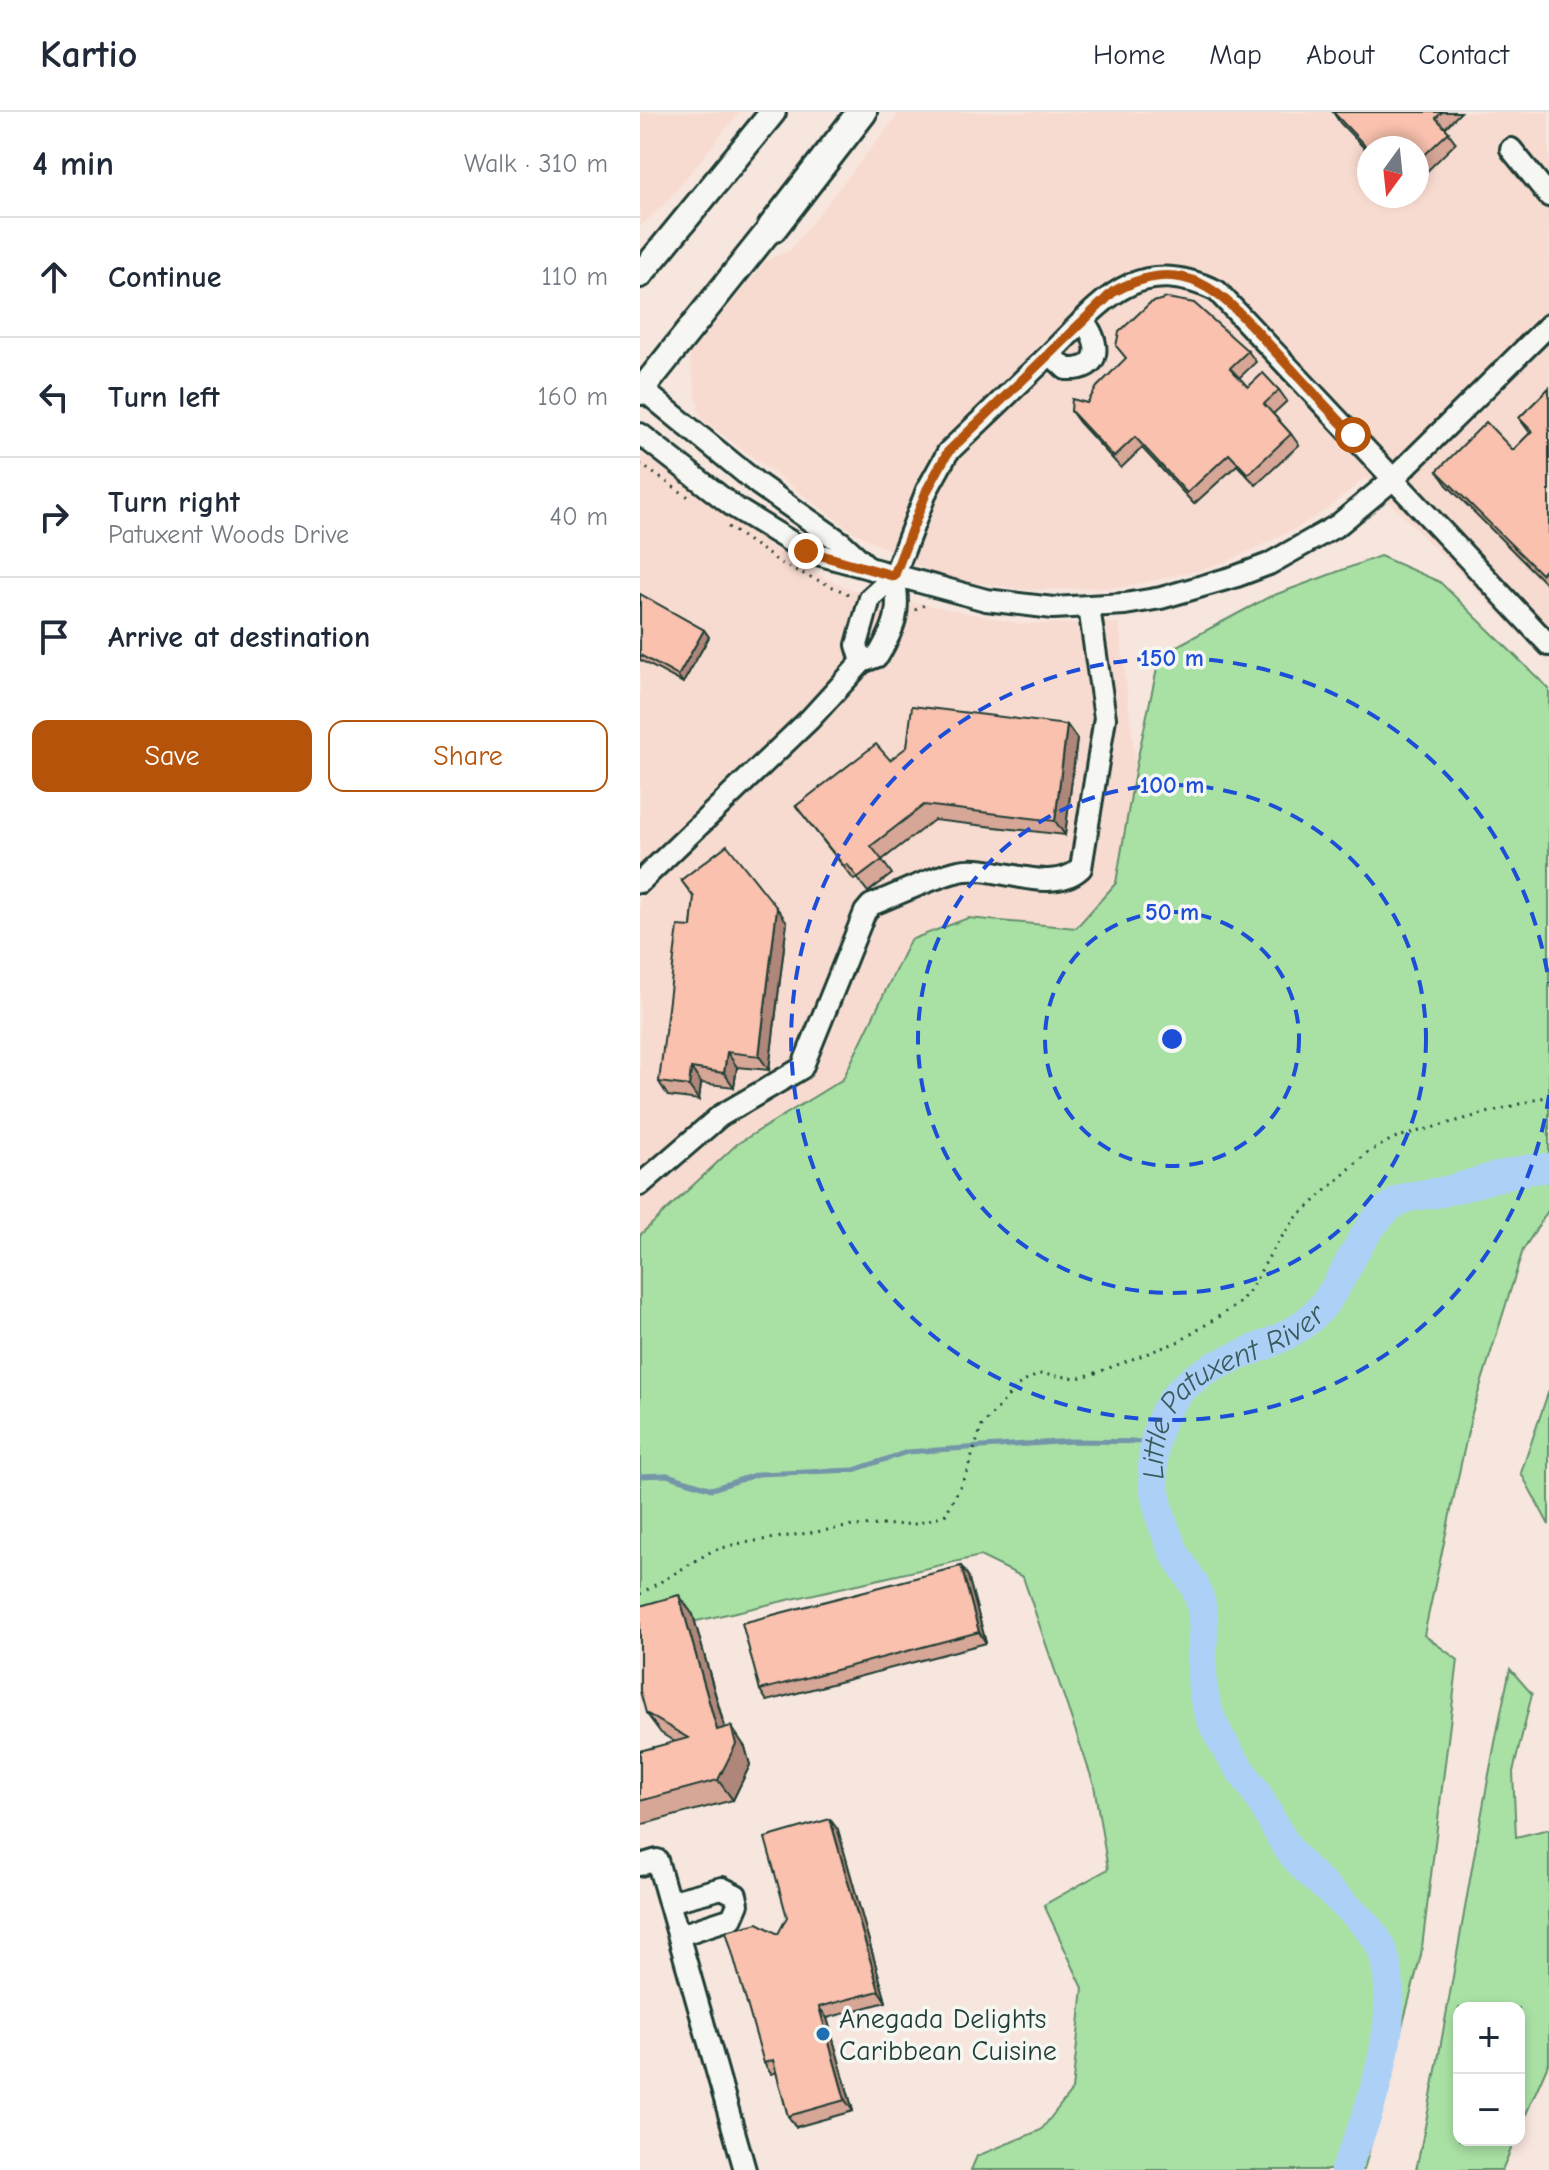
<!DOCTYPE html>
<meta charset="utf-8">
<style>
body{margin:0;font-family:"Comic Neue",sans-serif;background:#f2f2f3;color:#1f2937}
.controls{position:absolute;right:24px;bottom:24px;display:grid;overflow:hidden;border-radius:16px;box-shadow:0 4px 12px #0003}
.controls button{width:72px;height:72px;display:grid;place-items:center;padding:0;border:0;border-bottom:2px solid #e0e1e3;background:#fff;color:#1f2937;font:40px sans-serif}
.compass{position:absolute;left:717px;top:24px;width:72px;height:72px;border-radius:50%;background:#fff;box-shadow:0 4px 12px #0003;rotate:195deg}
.stop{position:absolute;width:24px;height:24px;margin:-18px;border:6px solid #b45309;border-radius:50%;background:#fff}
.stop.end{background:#b45309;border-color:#fff;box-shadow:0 2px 8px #0008}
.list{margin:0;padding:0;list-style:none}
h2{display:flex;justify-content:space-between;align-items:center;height:104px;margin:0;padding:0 32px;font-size:34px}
h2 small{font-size:26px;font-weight:400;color:#747a83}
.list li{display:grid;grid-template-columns:52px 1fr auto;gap:24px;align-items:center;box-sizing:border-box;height:120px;padding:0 32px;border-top:2px solid #e0e1e3}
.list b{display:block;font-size:30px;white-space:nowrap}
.list p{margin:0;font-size:26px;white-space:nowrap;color:#747a83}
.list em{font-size:26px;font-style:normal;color:#747a83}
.actions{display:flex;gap:16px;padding:24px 32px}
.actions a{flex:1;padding:18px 0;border:2px solid #b45309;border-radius:16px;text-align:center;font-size:28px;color:#b45309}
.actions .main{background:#b45309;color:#fff}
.icon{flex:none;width:44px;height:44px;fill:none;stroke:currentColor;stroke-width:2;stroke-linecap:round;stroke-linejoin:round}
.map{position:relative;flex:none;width:909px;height:2058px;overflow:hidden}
header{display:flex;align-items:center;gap:48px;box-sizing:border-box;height:112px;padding:0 40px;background:#fff;border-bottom:2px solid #e0e1e3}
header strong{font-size:38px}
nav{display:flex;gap:44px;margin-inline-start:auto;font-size:28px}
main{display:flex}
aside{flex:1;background:#fff}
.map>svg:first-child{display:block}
.built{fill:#f8dbd0;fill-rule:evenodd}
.green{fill:#a9e1a5;stroke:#648f6c;stroke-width:2}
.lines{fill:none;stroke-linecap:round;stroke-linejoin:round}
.stream{stroke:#7496a8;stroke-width:5}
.river{stroke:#add1f6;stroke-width:30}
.minor-casing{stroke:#1f3d34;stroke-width:26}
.major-casing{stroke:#1f3d34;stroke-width:30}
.highway-casing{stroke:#1f3d34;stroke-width:34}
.path{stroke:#1f3d34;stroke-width:3;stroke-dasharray:2 6;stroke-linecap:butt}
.minor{stroke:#f6f6f2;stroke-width:20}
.major{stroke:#f6f6f2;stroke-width:24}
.highway{stroke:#f6f6f2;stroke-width:28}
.wall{fill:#d6a696;stroke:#1f3d34;stroke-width:2}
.shaded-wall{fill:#ae877a;stroke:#1f3d34;stroke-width:2}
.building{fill:#f9c1ae;stroke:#1f3d34;stroke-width:2}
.route{stroke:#b45309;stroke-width:10}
.ring{fill:none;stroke:#1d4ed8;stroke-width:4;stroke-dasharray:14 10}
.poi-dot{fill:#1f6fb2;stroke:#f6f6f2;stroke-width:3}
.labels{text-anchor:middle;stroke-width:7;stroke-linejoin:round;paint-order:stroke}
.poi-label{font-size:28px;fill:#1f3d34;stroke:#f6f6f2;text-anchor:start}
.water-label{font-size:30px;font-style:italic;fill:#3b5b5b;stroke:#f6f6f2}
.centre{fill:#1d4ed8;stroke:#f6f6f2;stroke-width:4}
.ring-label{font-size:24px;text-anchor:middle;font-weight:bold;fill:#1d4ed8;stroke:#f6f6f2;stroke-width:7;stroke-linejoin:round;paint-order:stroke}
</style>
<header>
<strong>Kartio</strong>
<nav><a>Home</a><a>Map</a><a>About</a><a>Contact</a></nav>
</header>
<main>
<aside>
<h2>4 min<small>Walk · 310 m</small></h2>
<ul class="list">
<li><svg class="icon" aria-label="ahead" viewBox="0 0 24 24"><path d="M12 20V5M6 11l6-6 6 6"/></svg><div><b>Continue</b></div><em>110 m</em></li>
<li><svg class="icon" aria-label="left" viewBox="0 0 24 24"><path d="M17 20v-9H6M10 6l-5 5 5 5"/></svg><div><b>Turn left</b></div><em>160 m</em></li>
<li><svg class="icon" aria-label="right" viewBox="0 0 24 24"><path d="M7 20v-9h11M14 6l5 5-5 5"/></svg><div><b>Turn right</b><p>Patuxent Woods Drive</p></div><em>40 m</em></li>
<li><svg class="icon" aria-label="arrive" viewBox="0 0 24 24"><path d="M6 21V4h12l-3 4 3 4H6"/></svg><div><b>Arrive at destination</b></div></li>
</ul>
<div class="actions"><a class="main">Save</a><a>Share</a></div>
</aside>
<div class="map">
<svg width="909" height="2058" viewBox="0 0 909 2058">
<rect width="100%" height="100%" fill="#f7e6de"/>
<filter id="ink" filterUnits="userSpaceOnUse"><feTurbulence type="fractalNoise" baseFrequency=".0125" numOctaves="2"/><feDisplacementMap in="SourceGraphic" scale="16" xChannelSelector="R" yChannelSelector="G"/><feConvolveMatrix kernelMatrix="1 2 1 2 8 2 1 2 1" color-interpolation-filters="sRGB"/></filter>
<g filter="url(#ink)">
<g class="built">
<path d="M 0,0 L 100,0 L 28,88 L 0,115 Z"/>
<path d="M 260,0 L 909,0 L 909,551 L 725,366 L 687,397 L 657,416 L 593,447 L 557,459 L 483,475 L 386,478 L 302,466 L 210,418 L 60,306 L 49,243 L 126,149 L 150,138 ZM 729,36 L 777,36 L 777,84 L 729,84 Z"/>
<path d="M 0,343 L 11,347 L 158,453 L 209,477 L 382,512 L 479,511 L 496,654 L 476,771 L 436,816 L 328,806 L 270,828 L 203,967 L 97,1032 L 0,1123 Z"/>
</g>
<g class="green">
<path d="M 740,444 L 800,470 L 909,577 L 909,1097 L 883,1138 L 832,1301 L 784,1523 L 818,1548 L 781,1843 L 724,2058 L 331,2058 L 337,2044 L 401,2018 L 432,1978 L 443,1876 L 404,1793 L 468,1757 L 454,1673 L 383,1465 L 340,1444 L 0,1522 L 0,1123 L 97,1032 L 203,967 L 270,828 L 328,806 L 436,816 L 476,771 L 496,654 L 520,543 L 629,485 Z"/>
<path d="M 909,1278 L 909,1413 L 881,1361 Z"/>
<path d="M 870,1557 L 892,1582 L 873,1660 L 876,1725 L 909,1717 L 909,1950 L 879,2018 L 879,1896 L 819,1896 L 819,2028 L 875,2028 L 862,2058 L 776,2058 C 812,1892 834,1723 870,1557 Z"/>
</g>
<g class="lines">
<path class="stream" d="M 0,1364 L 27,1363 L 72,1377 L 118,1362 L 214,1358 L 267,1340 L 433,1329 L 516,1330"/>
<path class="river" id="s1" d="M 705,2058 C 732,1999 763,1905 743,1840 C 733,1807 668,1768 646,1733 C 634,1715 625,1694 613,1676 C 592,1645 568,1615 563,1577 C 558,1546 569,1515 559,1485 C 554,1467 541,1455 534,1439 C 512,1393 501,1331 533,1287 C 568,1241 635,1242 674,1203 C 703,1175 713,1132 740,1104 C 745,1099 754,1091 761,1088 C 775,1081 792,1083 806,1079 C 836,1072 879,1055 909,1056"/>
<defs>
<g id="minor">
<path d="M 871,37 L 909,84"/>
<path d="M 410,242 C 463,188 497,141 577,179 L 909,533"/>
<path d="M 2,277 L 118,372 L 202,431 L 226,453"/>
<path d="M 0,322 L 94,395 L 166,439 L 346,488 L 413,496 L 485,492 L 521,486 L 597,464 L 629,452 L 698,413 L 751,369 L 909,213"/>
<path d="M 222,550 L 217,533 L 230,486 L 254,464 L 287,378 L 308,340 L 410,242 L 426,257 C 464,259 460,230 443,208"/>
<path d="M 0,770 L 170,607 L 222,550 L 238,544 C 256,513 261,499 254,464"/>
<path d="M 0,1073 L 80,1004 L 162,956 L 225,800 L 231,793 C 259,782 290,766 319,759 C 356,751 410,785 441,756 L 465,606 L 449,495"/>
<path d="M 0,1753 L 17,1748 L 105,2058"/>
<path d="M 29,1790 L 82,1776 L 96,1783 L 98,1792 L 92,1806 L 40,1823"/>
</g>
<g id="major">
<path d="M 0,163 L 133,0"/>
<path d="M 0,280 L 142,102"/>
</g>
<path id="highway" d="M 132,116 L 222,0"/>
</defs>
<use href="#minor" class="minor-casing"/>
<use href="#major" class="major-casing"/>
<use href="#highway" class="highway-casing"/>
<g class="path">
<path d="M 0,352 L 50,386"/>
<path d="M 88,415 L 144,453 L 213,484"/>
<path d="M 275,498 L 288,491"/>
<path d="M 0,1482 L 72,1439 L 96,1432 L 214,1414 L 277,1412 L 306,1402 L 326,1362 L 342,1314 L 378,1273 L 399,1262 L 437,1266 L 453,1262 L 540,1229 L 597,1193 L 610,1178 L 635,1134 L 656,1106 L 727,1041 L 754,1026 L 909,984"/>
</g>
<use href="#minor" class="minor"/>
<use href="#major" class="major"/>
<use href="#highway" class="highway"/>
</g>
<g class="wall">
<path d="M 693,0 L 821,0 L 805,16 L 816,31 L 777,69 L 777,36 L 729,36 L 729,41 L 700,11 Z"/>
<path d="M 608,239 L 616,250 L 599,266 L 608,275 L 639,278 L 647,289 L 633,302 L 651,322 L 659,333 L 616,373 L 597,353 L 554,392 L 502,336 L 481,356 L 439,310 L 431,299 L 447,291 Z"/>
<path d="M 909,276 L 909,475 L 807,373 L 797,359 L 873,338 L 890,321 L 879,306 Z"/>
<path d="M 0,482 L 64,518 L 69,525 L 43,571 L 0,548 Z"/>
<path d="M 427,613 L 437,627 L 425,723 L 294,708 L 242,748 L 252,762 L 228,780 L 217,766 L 214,768 L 156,694 L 250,648 Z"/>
<path d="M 41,768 L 147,810 L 129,958 L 97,955 L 94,975 L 61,971 L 59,988 L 28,984 L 19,970 L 51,815 L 54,786 Z"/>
<path d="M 321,1454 L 328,1464 L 346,1531 L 127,1589 L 120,1578 Z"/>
<path d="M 53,1503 L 85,1616 L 105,1635 L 110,1653 L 93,1688 L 0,1713 L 0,1639 L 35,1630 L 21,1621 L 6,1601 Z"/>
<path d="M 198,1718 L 246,1890 L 187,1906 L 213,1999 L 156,2015 L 148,2004 L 136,1960 L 131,1962 L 124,1951 Z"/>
</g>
<g class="shaded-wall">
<path d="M 64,518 L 69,525 L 43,571 L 38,564 Z"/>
<path d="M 427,613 L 437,627 L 425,723 L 415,709 Z"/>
<path d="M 137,796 L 147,810 L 129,958 L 119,944 Z"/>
<path d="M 87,940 L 97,955 L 94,975 L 84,961 Z"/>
<path d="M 51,956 L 61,971 L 59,988 L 49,974 Z"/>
<path d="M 321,1454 L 328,1464 L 346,1531 L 339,1520 Z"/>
<path d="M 39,1483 L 53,1503 L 91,1639 L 77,1618 Z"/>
<path d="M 91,1614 L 105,1635 L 110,1653 L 93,1688 L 78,1668 Z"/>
<path d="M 190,1707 L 198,1718 L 246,1890 L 239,1879 Z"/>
<path d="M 179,1895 L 187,1906 L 213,1999 L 205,1988 Z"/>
</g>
<g class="building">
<path d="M 693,0 L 802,0 L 796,6 L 809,20 L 777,50 L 777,36 L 729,36 L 729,38 Z"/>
<path d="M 527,186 L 554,191 L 608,239 L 590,256 L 608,275 L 623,261 L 639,278 L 624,292 L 651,322 L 608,362 L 589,342 L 547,381 L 495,325 L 474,345 L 431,299 L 432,287 L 447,291 L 457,275 L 486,246 L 476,234 L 479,220 L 510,191 Z"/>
<path d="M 909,276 L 909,454 L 901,462 L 797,359 L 846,310 L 873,338 L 892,319 L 879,306 Z"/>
<path d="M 0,482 L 64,518 L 38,564 L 0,543 Z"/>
<path d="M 272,594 L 427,613 L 415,709 L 284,693 L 231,734 L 242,748 L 218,766 L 207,752 L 204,754 L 156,694 L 236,632 L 250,648 L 267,635 Z"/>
<path d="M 87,733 L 137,796 L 119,944 L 87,940 L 84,961 L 51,956 L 49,974 L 19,970 L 38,814 L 51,815 L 54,785 L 41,768 Z"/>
<path d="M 321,1454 L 339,1520 L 120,1578 L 102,1511 Z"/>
<path d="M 39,1483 L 77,1618 L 91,1614 L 96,1632 L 78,1668 L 0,1689 L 0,1639 L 48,1626 L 6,1601 L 0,1579 L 0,1494 Z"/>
<path d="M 190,1707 L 239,1879 L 179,1895 L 205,1988 L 148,2004 L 133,1948 L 124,1951 L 86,1819 L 118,1811 L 138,1822 L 147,1805 L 125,1726 Z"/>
</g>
</g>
<g class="lines" filter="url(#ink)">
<path class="route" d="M 166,439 L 254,464 L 287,378 L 308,340 L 473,180 C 549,138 585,185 633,237 C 660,266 686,295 713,323"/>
</g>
<g class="ring">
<circle cx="532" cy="927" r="127"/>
<circle cx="532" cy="927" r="254"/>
<path d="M909 983A381 381 0 1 1 909 871"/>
</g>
<circle class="poi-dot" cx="183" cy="1922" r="8"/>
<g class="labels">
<g class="poi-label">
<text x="199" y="1916">Anegada Delights<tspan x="199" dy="32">Caribbean Cuisine</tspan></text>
</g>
<g class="water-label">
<text dy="10" stroke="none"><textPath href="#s1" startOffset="898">Little Patuxent River</textPath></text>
</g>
</g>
<circle cx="532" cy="927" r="12" class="centre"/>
<g class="ring-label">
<text x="532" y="554">150 m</text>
<text x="532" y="681">100 m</text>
<text x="532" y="808">50 m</text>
</g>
</svg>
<div class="controls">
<button>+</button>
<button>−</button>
</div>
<svg class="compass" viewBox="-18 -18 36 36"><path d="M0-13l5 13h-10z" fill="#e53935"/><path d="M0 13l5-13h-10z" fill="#747a83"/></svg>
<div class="stop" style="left:713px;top:323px"></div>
<div class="stop end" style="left:166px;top:439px"></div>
</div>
</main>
